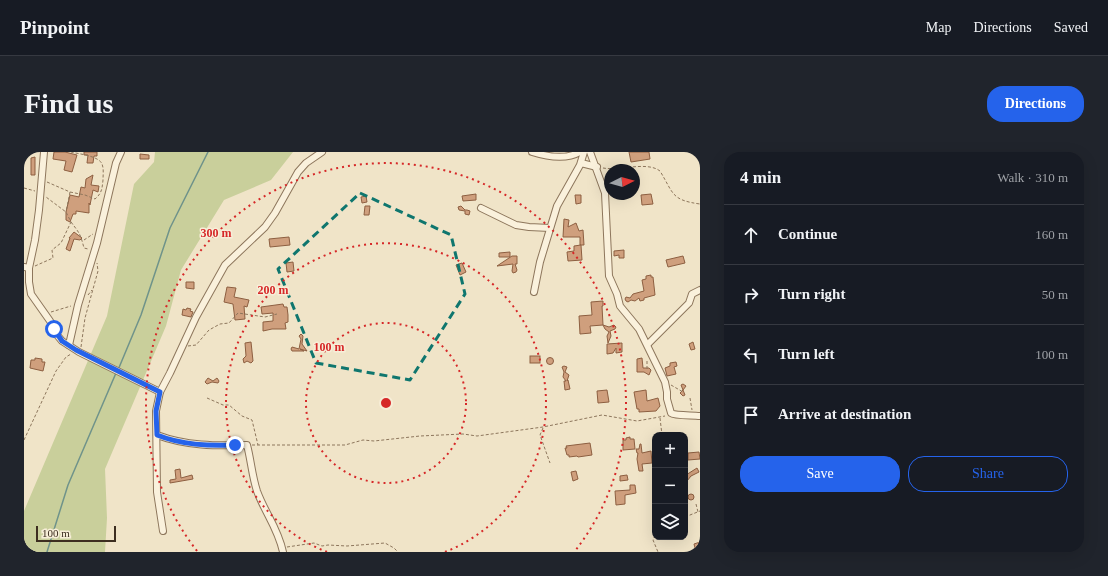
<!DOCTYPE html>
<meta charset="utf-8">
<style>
body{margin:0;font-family:"Times New Roman",serif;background:#20242c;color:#f1f3f6}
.controls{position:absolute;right:12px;bottom:12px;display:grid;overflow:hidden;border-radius:8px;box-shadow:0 4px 16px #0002}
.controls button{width:36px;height:36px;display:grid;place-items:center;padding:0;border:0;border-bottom:1px solid #363941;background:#171b24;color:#f1f3f6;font:20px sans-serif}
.compass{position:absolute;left:580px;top:12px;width:36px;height:36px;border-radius:50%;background:#171b24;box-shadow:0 4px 16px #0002;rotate:84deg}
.scale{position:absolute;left:12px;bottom:10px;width:80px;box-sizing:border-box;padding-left:4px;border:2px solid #3d2e20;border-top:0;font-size:11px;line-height:14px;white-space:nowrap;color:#3d2e20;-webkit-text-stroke:3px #f7eed8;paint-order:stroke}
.stop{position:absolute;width:12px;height:12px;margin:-9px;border:3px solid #2563eb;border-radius:50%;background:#fff}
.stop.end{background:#2563eb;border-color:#fff;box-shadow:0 1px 4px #0008}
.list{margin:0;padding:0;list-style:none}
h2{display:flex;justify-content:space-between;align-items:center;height:52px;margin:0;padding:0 16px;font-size:17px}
h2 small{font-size:13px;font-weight:400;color:#9ea1a6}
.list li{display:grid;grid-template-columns:26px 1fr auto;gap:12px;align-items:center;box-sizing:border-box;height:60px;padding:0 16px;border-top:1px solid #363941}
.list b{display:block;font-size:15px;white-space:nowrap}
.list em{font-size:13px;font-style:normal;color:#9ea1a6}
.actions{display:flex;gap:8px;padding:12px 16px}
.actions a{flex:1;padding:9px 0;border:1px solid #2563eb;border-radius:16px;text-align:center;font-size:14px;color:#2563eb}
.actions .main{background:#2563eb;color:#fff}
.icon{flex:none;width:22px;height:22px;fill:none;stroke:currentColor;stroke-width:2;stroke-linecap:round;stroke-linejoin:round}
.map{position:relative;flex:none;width:676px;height:400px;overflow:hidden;border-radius:16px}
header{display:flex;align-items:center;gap:24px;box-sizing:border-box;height:56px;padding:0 20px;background:#171b24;border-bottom:1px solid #363941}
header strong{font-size:19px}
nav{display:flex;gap:22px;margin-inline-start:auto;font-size:14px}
.intro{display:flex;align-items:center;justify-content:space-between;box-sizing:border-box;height:96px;padding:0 24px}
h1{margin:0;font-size:28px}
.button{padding:10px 18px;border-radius:16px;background:#2563eb;color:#fff;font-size:14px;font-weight:700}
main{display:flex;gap:24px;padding:0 24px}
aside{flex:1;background:#171b24;border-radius:16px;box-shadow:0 4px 16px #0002}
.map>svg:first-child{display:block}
.green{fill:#c9cf9b}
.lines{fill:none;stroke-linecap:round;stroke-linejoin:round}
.stream{stroke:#6f938a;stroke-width:1.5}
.building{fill:#cf9f7d;stroke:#8d5f41}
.street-casing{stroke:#8d765c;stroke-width:8}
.path{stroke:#8d765c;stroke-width:1;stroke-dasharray:3 2;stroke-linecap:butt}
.street{stroke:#faf1dc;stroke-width:6}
.route{stroke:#2563eb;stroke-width:5}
.marked{fill:none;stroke:#0f766e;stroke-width:3;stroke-dasharray:8 5;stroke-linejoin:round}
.ring{fill:none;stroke:#d62828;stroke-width:2;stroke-dasharray:2 4}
.centre{fill:#d62828;stroke:#f7eed8;stroke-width:2}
.ring-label{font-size:12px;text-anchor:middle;font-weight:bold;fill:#d62828;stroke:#f7eed8;stroke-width:3;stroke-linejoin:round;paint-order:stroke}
</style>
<header>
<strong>Pinpoint</strong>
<nav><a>Map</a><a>Directions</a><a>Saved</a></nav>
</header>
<div class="intro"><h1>Find us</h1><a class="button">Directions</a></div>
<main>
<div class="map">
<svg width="676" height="400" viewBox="0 0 676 400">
<rect width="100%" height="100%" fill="#f0e4c8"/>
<path class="green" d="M 131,0 L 269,0 L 247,28 L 200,48 L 157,118 L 142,174 L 81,317 L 83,366 L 81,400 L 0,400 L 0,359 L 83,164 L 110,32 L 130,10 Z"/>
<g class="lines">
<g class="stream">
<path d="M 94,218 L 117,163 L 146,76 L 184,0"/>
<path d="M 23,400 L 44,333 L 92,221"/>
</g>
</g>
<g class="building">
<path d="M 30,0 L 41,0 L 53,3 L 48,20 L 40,18 L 42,9 L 29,7 Z"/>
<path d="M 60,0 L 73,0 L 73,4 L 70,4 L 69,11 L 63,11 L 64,3 L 60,3 Z"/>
<path d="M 605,0 L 625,0 L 626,7 L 607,10 Z"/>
<path d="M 116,2 L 125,3 L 125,7 L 116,7 Z"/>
<path d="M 11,5 L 11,23 L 7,23 L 7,6 Z"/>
<path d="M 69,23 L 67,33 L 75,34 L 74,40 L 69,38 L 66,53 L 65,51 L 65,61 L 52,59 L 52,62 L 49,62 L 46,70 L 42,68 L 42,60 L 46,43 L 55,45 L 57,35 L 61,36 L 62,27 Z"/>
<path d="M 452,42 L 452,48 L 439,49 L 438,44 Z"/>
<path d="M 627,42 L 629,52 L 618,53 L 617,43 Z"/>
<path d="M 551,43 L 557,43 L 557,51 L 552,52 Z"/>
<path d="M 342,44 L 343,50 L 338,51 L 337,45 Z"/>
<path d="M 341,54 L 346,54 L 345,63 L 340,63 Z"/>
<path d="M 437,54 L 441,58 L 443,58 L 446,59 L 445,63 L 441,62 L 441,59 L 435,58 L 434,55 Z"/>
<path d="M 540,67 L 545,68 L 544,75 L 552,71 L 555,79 L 559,78 L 560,93 L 556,93 L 556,85 L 539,85 Z"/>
<path d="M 50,80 L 58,86 L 56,88 L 50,87 L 46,99 L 42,97 L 46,86 L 45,86 Z"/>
<path d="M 265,85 L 266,93 L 246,95 L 245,87 Z"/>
<path d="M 557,93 L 558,108 L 544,109 L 543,100 L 550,99 L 550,94 Z"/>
<path d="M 600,98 L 600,106 L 595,106 L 595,103 L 590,104 L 590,99 Z"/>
<path d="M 486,100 L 486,105 L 475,105 L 475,101 Z"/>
<path d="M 488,104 L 493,104 L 493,112 L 491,112 L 493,118 L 492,120 L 489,121 L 488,119 L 489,112 L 473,114 Z"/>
<path d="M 659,104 L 661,111 L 644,115 L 642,108 Z"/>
<path d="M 269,110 L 270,119 L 263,120 L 262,111 Z"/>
<path d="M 438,111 L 442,120 L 436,123 L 432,113 Z"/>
<path d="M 627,123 L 627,125 L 629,125 L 631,143 L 620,146 L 620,148 L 616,149 L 615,146 L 611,149 L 607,148 L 604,150 L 602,149 L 601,147 L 602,145 L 606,146 L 609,142 L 620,139 L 618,128 L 622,127 L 622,124 Z"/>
<path d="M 162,130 L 170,130 L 170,137 L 162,136 Z"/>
<path d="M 203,135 L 212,136 L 210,145 L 225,148 L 223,155 L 220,154 L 221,167 L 211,168 L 209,152 L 200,150 Z"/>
<path d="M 579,149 L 579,154 L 578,154 L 579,173 L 566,174 L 567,181 L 556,182 L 555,164 L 568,163 L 567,150 Z"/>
<path d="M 259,152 L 260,155 L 263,155 L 264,163 L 264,170 L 261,171 L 262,177 L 248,177 L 239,179 L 239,170 L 249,169 L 249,161 L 238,162 L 237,155 Z"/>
<path d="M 163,156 L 167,157 L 166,159 L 169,160 L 167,165 L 158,163 L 159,157 L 162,158 Z"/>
<path d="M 579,173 L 585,175 L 590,173 L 592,175 L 591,177 L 586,179 L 587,184 L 584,191 L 583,184 L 585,180 L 581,177 Z"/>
<path d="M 277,182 L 279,184 L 278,192 L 283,199 L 276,197 L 280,199 L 268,199 L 267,197 L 268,195 L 275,197 L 277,187 L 275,184 Z"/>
<path d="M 227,190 L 229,209 L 227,211 L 223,209 L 220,211 L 219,207 L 222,204 L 221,191 Z"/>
<path d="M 669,190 L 671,197 L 667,198 L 665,192 Z"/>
<path d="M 598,191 L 598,200 L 592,201 L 592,196 L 589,201 L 583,202 L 583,192 Z"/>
<rect x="506" y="204" width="10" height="7"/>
<circle cx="526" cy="209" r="3.5"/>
<path d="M 11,206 L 18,207 L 18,210 L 21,210 L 19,219 L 6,216 L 7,208 L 11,208 Z"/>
<path d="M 618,206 L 619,216 L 625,216 L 627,218 L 625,223 L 620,220 L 613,220 L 613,207 Z"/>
<path d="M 652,210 L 653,214 L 650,215 L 652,222 L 643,224 L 641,216 L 646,214 L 646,211 Z"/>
<path d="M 540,214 L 543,215 L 541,220 L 545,223 L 543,229 L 544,228 L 546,237 L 541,238 L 540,229 L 542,229 L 539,225 L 540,220 L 538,215 Z"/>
<path d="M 184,226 L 189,229 L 193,226 L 195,229 L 194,231 L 188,230 L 183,232 L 181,230 Z"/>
<path d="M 659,232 L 662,234 L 659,238 L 661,243 L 659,244 L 656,241 L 659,238 L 657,233 Z"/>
<path d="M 583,238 L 585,250 L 574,251 L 573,239 Z"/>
<path d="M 622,238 L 623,249 L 634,246 L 636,254 L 632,259 L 615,260 L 615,257 L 613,257 L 610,240 Z"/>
<path d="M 606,285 L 606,287 L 610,287 L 611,297 L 599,298 L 599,288 L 602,288 L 602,286 Z"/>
<path d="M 566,291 L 568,303 L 554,305 L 553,304 L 545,305 L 545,303 L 543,303 L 541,296 L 543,296 L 542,294 Z"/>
<path d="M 616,292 L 617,292 L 618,301 L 627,299 L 628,311 L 618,312 L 619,319 L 615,319 L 613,307 L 614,301 L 613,301 L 612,297 L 615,297 Z"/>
<path d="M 675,300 L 676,307 L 664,308 L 664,301 Z"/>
<path d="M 673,316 L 675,320 L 667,324 L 663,329 L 662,323 Z"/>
<path d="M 156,317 L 157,326 L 168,323 L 169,327 L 146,331 L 146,328 L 152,327 L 151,318 Z"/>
<path d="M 552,319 L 554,327 L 549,329 L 547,320 Z"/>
<path d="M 603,323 L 604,328 L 596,329 L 596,324 Z"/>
<path d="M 606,333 L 611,333 L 612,341 L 601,343 L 601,352 L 592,353 L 591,339 L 606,338 Z"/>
<circle cx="667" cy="345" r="3"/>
<path d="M 676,390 L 676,400 L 672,400 L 670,392 Z"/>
</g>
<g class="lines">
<defs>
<g id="street">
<path d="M 508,0 C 524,5 542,8 556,0"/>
<path d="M 566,0 L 581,41 L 585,124 L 593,142 L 596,154 L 615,177 L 641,230 L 643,240 L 643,247 L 647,261 C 651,264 669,263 676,264"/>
<path d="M 557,11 L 573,15"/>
<path d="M 457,56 L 492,73 L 505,75 L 526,76"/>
<path d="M 0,115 L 5,116 L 5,130 L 7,142 L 26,169 L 33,183 L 38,189 L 55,200 L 136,240"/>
<path d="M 5,116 L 11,88 L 15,58 L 20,0"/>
<path d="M 510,140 L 516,110 L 533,54 L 556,13 L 560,0"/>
<path d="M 624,192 L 665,151 L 668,142 L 676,138"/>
<path d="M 45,193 L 54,153 L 73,91 L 92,11 L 97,0"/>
<path d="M 133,283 C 162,294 192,294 223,293 C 227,308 228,324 233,339 C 241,361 254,376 259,400"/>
<path d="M 139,379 L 133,340 L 132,259 L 136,240 L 146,221 L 172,165 L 201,113 L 241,75 L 251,61 L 274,20 L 282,11 L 298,0"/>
</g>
</defs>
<use href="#street" class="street-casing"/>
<g class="path">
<path d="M 579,16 C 596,19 623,9 636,19 C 650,42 647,48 676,52"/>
<path d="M 23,30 L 46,40 L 42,60"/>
<path d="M 0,36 L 11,39"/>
<path d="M 46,40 L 61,43 L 71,47 C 78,41 78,37 79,28 C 79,23 80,17 78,12 C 75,4 55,2 47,0"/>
<path d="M 47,70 C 56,82 56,81 60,96 L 64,97"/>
<path d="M 60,88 L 69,82"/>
<path d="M 11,114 L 29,106 L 28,98 L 37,91 L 47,70 L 42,60 L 22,45"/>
<path d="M 64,143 L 68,138"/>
<path d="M 27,160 L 47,154"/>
<path d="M 164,194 L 172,193 L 185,178 L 196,172 L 205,171 L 214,161 L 241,165 L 253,162"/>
<path d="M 57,195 L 61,166 L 74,119 L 73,111"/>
<path d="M 623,217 L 623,208"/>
<path d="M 647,233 L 659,240"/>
<path d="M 183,246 L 199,253 L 205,253 L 218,264 L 228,268 L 234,293"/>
<path d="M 666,246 L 668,258"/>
<path d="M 636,266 L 638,283"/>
<path d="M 519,276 L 516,283 L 526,311"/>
<path d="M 0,288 L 32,219 L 42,205 L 47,202"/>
<path d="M 228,293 L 321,293 L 339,288 L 350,289 L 396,284 L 439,282 L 453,284 L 519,275 L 578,263 L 613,269 L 641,264"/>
<path d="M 672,352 L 674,360"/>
<path d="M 661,365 L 676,359"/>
<path d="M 631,383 L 629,388 L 634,400"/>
<path d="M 263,395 L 290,391 L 298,394 L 304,393 L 323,394 L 361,391 L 370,396 L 374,400"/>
</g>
<use href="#street" class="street"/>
</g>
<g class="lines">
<path class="route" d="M 30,177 L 38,189 L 52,198 L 136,240 L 132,259 L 133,283 C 158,293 184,294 211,293"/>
</g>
<path class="marked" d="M 336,41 L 427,83 L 441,142 L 386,228 L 292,211 L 254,117 Z"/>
<g class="ring">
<circle cx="362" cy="251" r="80"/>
<path d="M303 400A160 160 0 1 1 421 400"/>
<path d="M173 399A240 240 0 1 1 551 399"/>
</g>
<circle cx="362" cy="251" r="6" class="centre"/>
<g class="ring-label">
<text x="192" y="85">300 m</text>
<text x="249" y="142">200 m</text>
<text x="305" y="199">100 m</text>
</g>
</svg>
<div class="controls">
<button>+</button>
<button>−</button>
<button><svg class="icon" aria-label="layers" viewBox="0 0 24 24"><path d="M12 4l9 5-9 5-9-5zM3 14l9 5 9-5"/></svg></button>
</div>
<svg class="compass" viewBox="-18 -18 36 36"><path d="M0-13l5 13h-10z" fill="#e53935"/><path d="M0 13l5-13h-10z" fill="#9ea1a6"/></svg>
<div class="scale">100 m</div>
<div class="stop" style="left:30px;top:177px"></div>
<div class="stop end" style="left:211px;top:293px"></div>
</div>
<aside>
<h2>4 min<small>Walk · 310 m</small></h2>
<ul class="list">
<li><svg class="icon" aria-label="ahead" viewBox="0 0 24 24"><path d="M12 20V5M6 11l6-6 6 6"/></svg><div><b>Continue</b></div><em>160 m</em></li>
<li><svg class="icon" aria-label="right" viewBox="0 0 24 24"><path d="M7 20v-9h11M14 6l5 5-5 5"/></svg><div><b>Turn right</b></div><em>50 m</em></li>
<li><svg class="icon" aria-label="left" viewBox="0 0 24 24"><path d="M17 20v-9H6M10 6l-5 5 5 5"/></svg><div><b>Turn left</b></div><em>100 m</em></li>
<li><svg class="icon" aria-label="arrive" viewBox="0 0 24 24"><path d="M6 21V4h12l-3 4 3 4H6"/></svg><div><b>Arrive at destination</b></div></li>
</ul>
<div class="actions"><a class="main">Save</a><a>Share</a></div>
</aside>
</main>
